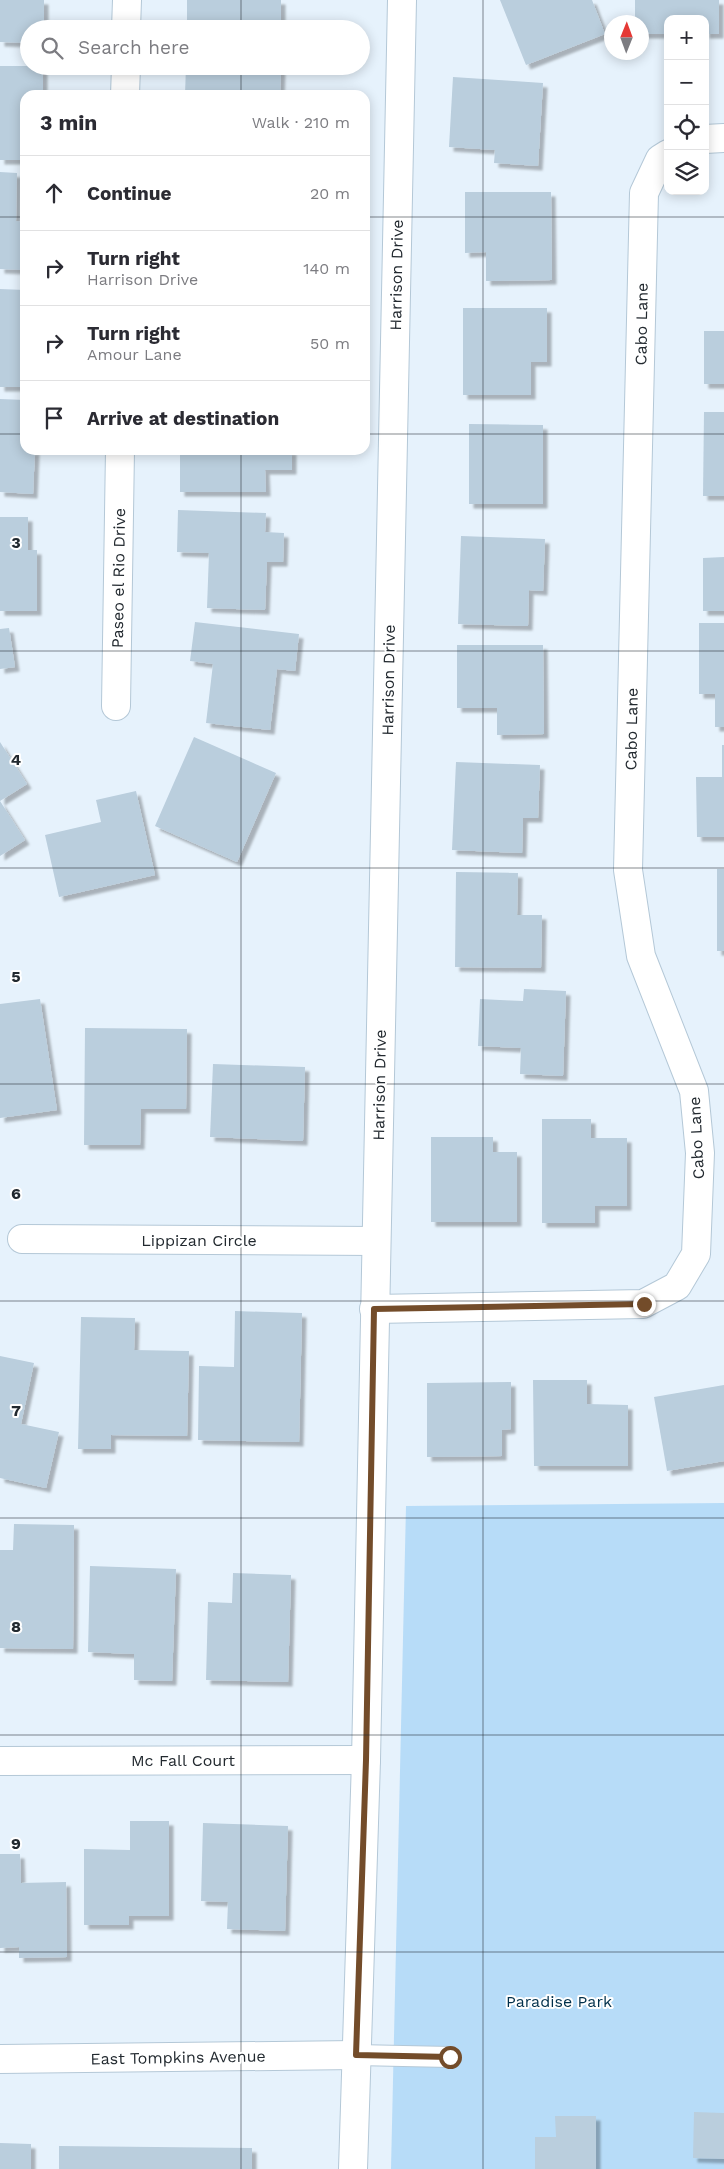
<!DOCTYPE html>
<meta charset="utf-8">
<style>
body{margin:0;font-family:"Work Sans",sans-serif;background:#f7f7f7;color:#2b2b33}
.controls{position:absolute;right:15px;top:15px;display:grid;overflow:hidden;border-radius:10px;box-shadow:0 2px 12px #0003}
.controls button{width:45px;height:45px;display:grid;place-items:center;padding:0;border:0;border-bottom:1px solid #e1e1e2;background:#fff;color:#2b2b33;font:25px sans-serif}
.compass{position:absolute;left:604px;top:15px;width:45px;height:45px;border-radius:50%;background:#fff;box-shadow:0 2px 12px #0003;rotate:1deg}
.stop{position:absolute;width:15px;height:15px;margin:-11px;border:4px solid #734c2a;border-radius:50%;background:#fff}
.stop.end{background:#734c2a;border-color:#fff;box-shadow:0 1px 5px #0008}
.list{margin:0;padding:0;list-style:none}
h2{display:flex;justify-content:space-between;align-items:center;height:65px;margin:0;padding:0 20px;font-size:21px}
h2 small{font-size:16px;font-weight:400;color:#7c7c81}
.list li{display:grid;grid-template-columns:32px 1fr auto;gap:15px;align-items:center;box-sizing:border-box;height:75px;padding:0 20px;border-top:1px solid #e1e1e2}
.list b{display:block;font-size:19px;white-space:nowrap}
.list p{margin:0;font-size:16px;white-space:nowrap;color:#7c7c81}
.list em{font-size:16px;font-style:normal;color:#7c7c81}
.icon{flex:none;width:28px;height:28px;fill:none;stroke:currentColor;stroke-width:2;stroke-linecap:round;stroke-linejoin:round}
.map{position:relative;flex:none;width:724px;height:2169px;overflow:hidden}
.search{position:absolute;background:#fff;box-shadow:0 2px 12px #0003;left:20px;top:20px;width:350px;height:55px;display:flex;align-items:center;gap:12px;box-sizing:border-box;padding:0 18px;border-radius:28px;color:#7c7c81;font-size:19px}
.panel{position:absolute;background:#fff;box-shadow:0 2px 12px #0003;left:20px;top:90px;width:350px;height:365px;border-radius:15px}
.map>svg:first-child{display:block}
.green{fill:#b7dcf8}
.building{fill:#bacedd;filter:url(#shadow)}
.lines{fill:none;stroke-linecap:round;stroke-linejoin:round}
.lane-casing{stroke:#b4c8d7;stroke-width:22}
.street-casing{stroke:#b4c8d7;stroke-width:30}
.lane{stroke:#fff;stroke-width:20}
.street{stroke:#fff;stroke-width:28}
.route{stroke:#734c2a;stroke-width:6}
.grid{fill:none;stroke:#22292f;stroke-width:1;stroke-opacity:0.55}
.labels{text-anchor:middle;stroke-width:4;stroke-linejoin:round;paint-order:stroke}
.street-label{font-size:16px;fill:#22292f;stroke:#fff}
.park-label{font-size:16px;fill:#00304b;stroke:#fff}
.grid-label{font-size:16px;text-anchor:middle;font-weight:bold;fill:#22292f;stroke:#fff;stroke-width:4;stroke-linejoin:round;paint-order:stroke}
</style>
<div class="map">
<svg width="724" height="2169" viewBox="0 0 724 2169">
<defs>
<filter id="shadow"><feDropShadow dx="4.5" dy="4.5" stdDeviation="1" flood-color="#0004"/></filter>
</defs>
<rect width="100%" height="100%" fill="#e6f2fc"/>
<path class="green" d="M 724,1503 L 724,2169 L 391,2169 L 406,1506 Z"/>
<g class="building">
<path d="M 0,0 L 44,0 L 44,29 L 29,29 L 29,43 L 0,42 Z"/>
<rect x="187" y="0" width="94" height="29"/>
<path d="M 500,0 L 592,0 L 605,34 L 526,65 Z"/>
<path d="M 635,0 L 719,0 L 719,34 L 705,34 L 705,19 L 668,19 L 668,34 L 642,34 L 642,22 L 635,22 Z"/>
<path d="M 0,66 L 43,66 L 43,95 L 25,95 L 25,160 L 0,160 Z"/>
<path d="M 186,66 L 281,66 L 280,95 L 185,95 Z"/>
<path d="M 453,77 L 543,83 L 538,166 L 494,163 L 495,150 L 449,147 Z"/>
<path d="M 0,172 L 17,173 L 16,221 L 25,222 L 25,270 L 0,269 Z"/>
<path d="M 465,192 L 551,192 L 552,280 L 486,281 L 486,252 L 465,253 Z"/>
<path d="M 0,289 L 25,290 L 25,387 L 0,387 Z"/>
<path d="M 463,308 L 547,308 L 547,362 L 531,362 L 531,395 L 463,395 Z"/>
<rect x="704" y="331" width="20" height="53"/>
<path d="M 0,399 L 25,400 L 25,450 L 35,450 L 33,494 L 0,492 Z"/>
<path d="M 704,412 L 724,412 L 724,496 L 703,496 Z"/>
<path d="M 469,424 L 543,425 L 543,504 L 469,504 Z"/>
<path d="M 203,450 L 292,450 L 292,470 L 265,470 L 266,492 L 180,492 L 180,452 Z"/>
<path d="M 178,510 L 266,513 L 265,532 L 284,533 L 283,562 L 267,562 L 265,610 L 207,608 L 209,553 L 177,552 Z"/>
<path d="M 0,517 L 28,517 L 28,550 L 37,550 L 37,611 L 0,611 Z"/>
<path d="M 461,536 L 545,539 L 543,591 L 529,590 L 528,626 L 458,624 Z"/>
<path d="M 724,557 L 724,611 L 703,611 L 703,558 Z"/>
<path d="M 195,622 L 299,634 L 295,671 L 277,669 L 270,730 L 206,723 L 213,664 L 190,661 Z"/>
<path d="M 699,623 L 724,623 L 724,727 L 715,727 L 715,694 L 699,694 Z"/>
<path d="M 9,628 L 15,667 L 0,669 L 0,629 Z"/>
<path d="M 457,645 L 543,645 L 544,734 L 497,735 L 497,708 L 457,708 Z"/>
<path d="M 194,737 L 276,773 L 237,862 L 155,826 Z"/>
<path d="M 0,742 L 27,784 L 0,801 Z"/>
<path d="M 722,745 L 724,745 L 724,837 L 697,837 L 696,777 L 722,777 Z"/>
<path d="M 456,762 L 540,765 L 538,818 L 523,818 L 522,853 L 452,850 Z"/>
<path d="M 136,791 L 155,875 L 59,897 L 45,835 L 101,822 L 96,800 Z"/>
<path d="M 0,801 L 25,840 L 0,856 Z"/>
<rect x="717" y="869" width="7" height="82"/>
<path d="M 456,872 L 518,873 L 517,915 L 542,915 L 541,968 L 455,967 Z"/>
<path d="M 524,989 L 566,991 L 563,1076 L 520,1074 L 521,1048 L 478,1046 L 480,999 L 523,1001 Z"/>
<path d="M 40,999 L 57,1110 L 0,1118 L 0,1004 Z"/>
<path d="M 85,1028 L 187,1029 L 186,1109 L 141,1109 L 140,1145 L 84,1145 Z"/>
<path d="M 213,1064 L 305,1067 L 303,1141 L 210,1137 Z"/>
<path d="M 542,1119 L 591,1119 L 591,1138 L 627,1138 L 627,1206 L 595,1206 L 595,1223 L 542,1223 Z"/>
<path d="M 431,1137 L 493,1137 L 493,1152 L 517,1152 L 517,1222 L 431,1222 Z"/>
<path d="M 235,1311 L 302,1313 L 299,1442 L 198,1440 L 199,1366 L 234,1367 Z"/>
<path d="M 81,1317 L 135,1318 L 134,1350 L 189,1351 L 187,1436 L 111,1435 L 111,1449 L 78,1449 Z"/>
<path d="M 0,1356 L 34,1363 L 21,1424 L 59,1432 L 46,1488 L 0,1478 Z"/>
<path d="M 533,1380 L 587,1380 L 587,1404 L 628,1405 L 628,1466 L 534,1466 Z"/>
<path d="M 511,1382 L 511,1429 L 502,1430 L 502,1456 L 427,1457 L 427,1383 Z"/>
<path d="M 724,1385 L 724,1461 L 667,1471 L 654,1397 Z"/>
<path d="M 14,1524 L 74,1525 L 73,1649 L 0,1648 L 0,1550 L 13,1550 Z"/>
<path d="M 90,1566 L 176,1569 L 172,1681 L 134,1680 L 134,1654 L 88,1652 Z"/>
<path d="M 233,1573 L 291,1575 L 288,1682 L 206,1680 L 208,1602 L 232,1603 Z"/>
<path d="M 130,1821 L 169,1821 L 169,1916 L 129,1916 L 129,1925 L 84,1925 L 84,1849 L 130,1850 Z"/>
<path d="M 203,1823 L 288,1826 L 285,1931 L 227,1929 L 228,1902 L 201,1901 Z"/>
<path d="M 0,1854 L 20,1854 L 21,1883 L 66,1882 L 67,1957 L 19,1958 L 19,1947 L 0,1948 Z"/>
<path d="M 694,2112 L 724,2113 L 724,2159 L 693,2158 Z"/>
<path d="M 555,2116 L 596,2116 L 596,2169 L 535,2169 L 535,2137 L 556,2137 Z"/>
<path d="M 0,2143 L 31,2144 L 31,2169 L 0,2169 Z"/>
<path d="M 59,2146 L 252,2148 L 252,2169 L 59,2169 Z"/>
</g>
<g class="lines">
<defs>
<path id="lane" d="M 356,2055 L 450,2057"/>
<g id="street">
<path d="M 126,29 L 127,0"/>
<path d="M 125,95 L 126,66"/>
<path d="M 705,139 L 724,138"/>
<path d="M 116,706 L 120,450"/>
<path d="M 22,1239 L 376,1241"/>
<path d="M 374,1309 L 643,1304 L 677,1286 L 696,1254 L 700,1153 L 694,1091 L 641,956 L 628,870 L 644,193 L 660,159 L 668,154"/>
<path d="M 0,1761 L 366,1760"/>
<path d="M 0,2059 L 356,2055"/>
<path d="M 353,2169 L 366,1760 L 402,0"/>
</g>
</defs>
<use href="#lane" class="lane-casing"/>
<use href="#street" class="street-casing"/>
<use href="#lane" class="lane"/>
<use href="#street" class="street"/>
</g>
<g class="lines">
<path class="route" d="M 450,2057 L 356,2055 L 366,1760 L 374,1309 L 644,1304"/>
</g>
<path class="grid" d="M 241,0 L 241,29M 483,0 L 483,2169M 241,66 L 241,95M 0,217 L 25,217M 365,217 L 724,217M 0,434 L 25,434M 365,434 L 724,434M 241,450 L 241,2169M 0,651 L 724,651M 0,868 L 724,868M 0,1084 L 724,1084M 0,1301 L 724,1301M 0,1518 L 724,1518M 0,1735 L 724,1735M 0,1952 L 724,1952"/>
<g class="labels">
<g class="street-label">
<text transform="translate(396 275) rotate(-89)" y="6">Harrison Drive</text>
<text transform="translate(641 324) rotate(-89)" y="6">Cabo Lane</text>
<text transform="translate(118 578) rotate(-89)" y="6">Paseo el Rio Drive</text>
<text transform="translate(388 680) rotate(-89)" y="6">Harrison Drive</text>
<text transform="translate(631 729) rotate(-89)" y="6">Cabo Lane</text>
<text transform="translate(379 1085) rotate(-89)" y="6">Harrison Drive</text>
<text transform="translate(696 1138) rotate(-93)" y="6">Cabo Lane</text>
<text x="199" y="1246">Lippizan Circle</text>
<text x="183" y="1766">Mc Fall Court</text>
<text transform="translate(178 2057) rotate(-1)" y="6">East Tompkins Avenue</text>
</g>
<g class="park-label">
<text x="559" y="2007">Paradise Park</text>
</g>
</g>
<g class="grid-label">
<text x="16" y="548">3</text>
<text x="16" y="765">4</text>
<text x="16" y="982">5</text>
<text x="16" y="1199">6</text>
<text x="16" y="1416">7</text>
<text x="16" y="1632">8</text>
<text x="16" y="1849">9</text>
</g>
</svg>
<div class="controls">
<button>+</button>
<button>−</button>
<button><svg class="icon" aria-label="locate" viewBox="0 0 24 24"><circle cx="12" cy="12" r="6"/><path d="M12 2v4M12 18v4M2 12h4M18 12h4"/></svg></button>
<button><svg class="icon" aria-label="layers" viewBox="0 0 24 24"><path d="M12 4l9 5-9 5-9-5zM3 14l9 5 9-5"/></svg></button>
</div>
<svg class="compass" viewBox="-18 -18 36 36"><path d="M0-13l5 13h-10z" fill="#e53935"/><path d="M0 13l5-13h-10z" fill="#7c7c81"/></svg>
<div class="stop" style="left:450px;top:2057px"></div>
<div class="stop end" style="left:644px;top:1304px"></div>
<div class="search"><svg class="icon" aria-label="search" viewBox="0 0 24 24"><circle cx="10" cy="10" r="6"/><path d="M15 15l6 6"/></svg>Search here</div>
<section class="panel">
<h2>3 min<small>Walk · 210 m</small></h2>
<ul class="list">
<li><svg class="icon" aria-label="ahead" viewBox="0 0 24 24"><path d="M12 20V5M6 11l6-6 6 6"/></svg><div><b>Continue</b></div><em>20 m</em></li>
<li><svg class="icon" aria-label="right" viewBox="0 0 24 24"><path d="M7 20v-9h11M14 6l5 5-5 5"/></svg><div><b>Turn right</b><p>Harrison Drive</p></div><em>140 m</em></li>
<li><svg class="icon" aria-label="right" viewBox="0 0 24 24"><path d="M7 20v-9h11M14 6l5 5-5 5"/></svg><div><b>Turn right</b><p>Amour Lane</p></div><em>50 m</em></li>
<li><svg class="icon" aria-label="arrive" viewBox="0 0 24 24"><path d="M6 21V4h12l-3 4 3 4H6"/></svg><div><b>Arrive at destination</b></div></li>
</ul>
</section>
</div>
